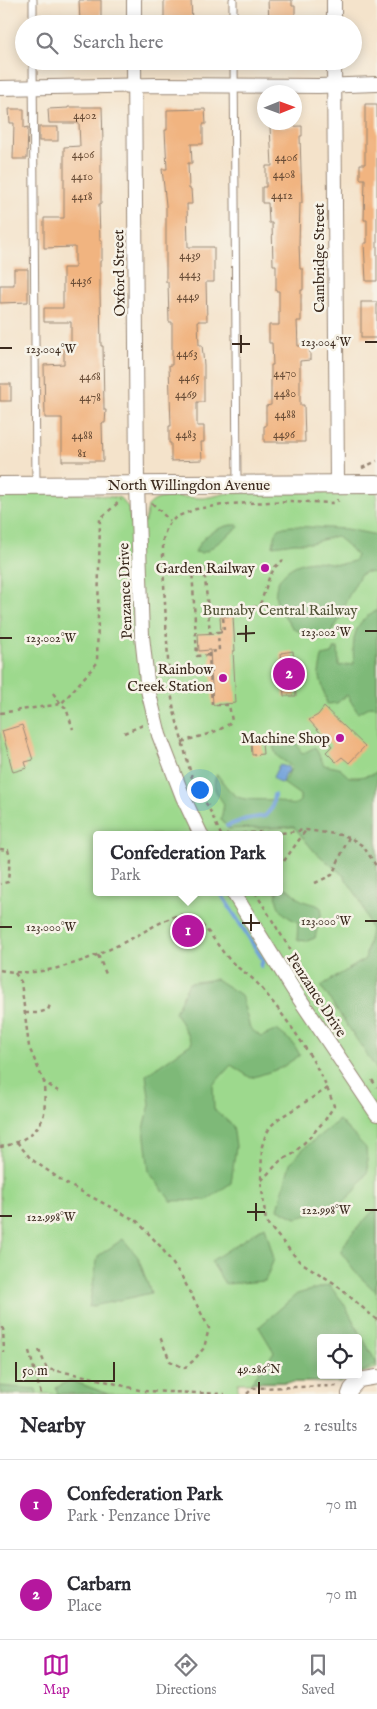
<!DOCTYPE html>
<meta charset="utf-8">
<style>
body{margin:0;font-family:"IM FELL English",serif;background:#f7f7f7;color:#2b2b33}
.controls{position:absolute;right:15px;bottom:15px;display:grid;overflow:hidden;border-radius:5px;box-shadow:0 2px 12px #0003}
.controls button{width:45px;height:45px;display:grid;place-items:center;padding:0;border:0;border-bottom:1px solid #e1e1e2;background:#fff;color:#2b2b33;font:25px sans-serif}
.compass{position:absolute;left:257px;top:85px;width:45px;height:45px;border-radius:50%;background:#fff;box-shadow:0 2px 12px #0003;rotate:89deg}
.scale{position:absolute;left:15px;bottom:12px;width:100px;box-sizing:border-box;padding-left:5px;border:2px solid #3b2a1e;border-top:0;font-size:14px;line-height:18px;white-space:nowrap;color:#3b2a1e;-webkit-text-stroke:4px #f7f3e8;paint-order:stroke}
.you{position:absolute;left:199px;top:789px;width:18px;height:18px;margin:-12px;border:4px solid #fff;border-radius:50%;background:#1a73e8;box-shadow:0 0 0 8px #1a73e833}
.badge{display:grid;place-items:center;width:32px;height:32px;border-radius:50%;background:#b5179e;color:#fff;font-size:16px;font-weight:700}
.pin{position:absolute;translate:-50% -50%;border:2px solid #fff;box-shadow:0 1px 5px #0006}
.popup{position:absolute;left:93px;top:831px;width:190px;height:65px;box-sizing:border-box;display:grid;place-content:center;border-radius:5px;background:#fff;filter:drop-shadow(0 1px 4px #0005);font-size:16px;white-space:nowrap;color:#7c7c81}
.popup b{font-size:19px;color:#2b2b33}
.popup::after{content:'';position:absolute;left:50%;top:100%;margin-left:-10px;border:10px solid transparent;border-top-color:#fff}
.list{margin:0;padding:0;list-style:none}
h2{display:flex;justify-content:space-between;align-items:center;height:65px;margin:0;padding:0 20px;font-size:21px}
h2 small{font-size:16px;font-weight:400;color:#7c7c81}
.list li{display:grid;grid-template-columns:32px 1fr auto;gap:15px;align-items:center;box-sizing:border-box;height:90px;padding:0 20px;border-top:1px solid #e1e1e2}
.list b{display:block;font-size:19px;white-space:nowrap}
.list p{margin:0;font-size:16px;white-space:nowrap;color:#7c7c81}
.list em{font-size:16px;font-style:normal;color:#7c7c81}
.icon{flex:none;width:28px;height:28px;fill:none;stroke:currentColor;stroke-width:2;stroke-linecap:round;stroke-linejoin:round}
.map{position:relative;flex:none;width:377px;height:1394px;overflow:hidden}
.search{position:absolute;background:#fff;box-shadow:0 2px 12px #0003;left:15px;right:15px;top:15px;height:55px;display:flex;align-items:center;gap:12px;box-sizing:border-box;padding:0 18px;border-radius:28px;color:#7c7c81;font-size:19px}
.sheet{height:245px;background:#fff}
nav{display:flex;justify-content:space-around;align-items:center;box-sizing:border-box;height:70px;border-top:1px solid #e1e1e2;background:#fff;font-size:14px;color:#7c7c81}
nav a{display:grid;justify-items:center;gap:2px}
nav .on{color:#b5179e}
.map>svg:first-child{display:block}
.green{fill:#9dd98d;stroke:#6c8256;fill-rule:evenodd}
.forest{fill:#7eb978;stroke:#5c724b}
.water{fill:#70a0da;stroke:#56657c}
.lines{fill:none;stroke-linecap:round;stroke-linejoin:round}
.stream{stroke:#70a0da;stroke-width:4}
.building{fill:#f1b480}
.service-casing{stroke:#988674;stroke-width:9}
.minor-casing{stroke:#988674;stroke-width:16}
.tertiary-casing{stroke:#988674;stroke-width:20}
.path{stroke:#988674;stroke-width:2.5;stroke-dasharray:4 4;stroke-linecap:butt}
.service{stroke:#fff;stroke-width:7}
.minor{stroke:#fff;stroke-width:14}
.tertiary{stroke:#fff;stroke-width:18}
.ticks{fill:none;stroke:#3b2a1e;stroke-width:2}
.poi-dot{fill:#b5179e;stroke:#f7f3e8;stroke-width:2}
.labels{text-anchor:middle;stroke-width:5;stroke-linejoin:round;paint-order:stroke}
.number-label{font-size:12px;fill:#684c36}
.street-label{font-size:15px;fill:#3b2a1e;stroke:#f7f3e8}
.poi-label{font-size:15px;fill:#3b2a1e;stroke:#f7f3e8;text-anchor:end}
.park-label{font-size:15px;fill:#54563a;stroke:#f7f3e8}
.ticks-label{font-size:12px;text-anchor:middle;fill:#3b2a1e;stroke:#f7f3e8;stroke-width:5;stroke-linejoin:round;paint-order:stroke}
</style>
<div class="map">
<svg width="377" height="1394" viewBox="0 0 377 1394">
<rect width="100%" height="100%" fill="#f7f3e8"/>
<filter id="ink" filterUnits="userSpaceOnUse"><feTurbulence type="fractalNoise" baseFrequency=".02" numOctaves="2"/><feDisplacementMap in="SourceGraphic" scale="10" xChannelSelector="R" yChannelSelector="G"/><feConvolveMatrix kernelMatrix="1 2 1 2 8 2 1 2 1" color-interpolation-filters="sRGB"/></filter>
<filter id="wash" filterUnits="userSpaceOnUse"><feTurbulence type="fractalNoise" baseFrequency=".0096" numOctaves="4" result="noise"/><feDisplacementMap in="SourceGraphic" scale="20" xChannelSelector="R" yChannelSelector="G"/><feGaussianBlur stdDeviation="1.12" result="paint"/><feColorMatrix in="noise" values="0 0 0 0 0 0 0 0 0 0 0 0 0 0 0 0 0 1.4 0 .05"/><feComposite in="paint" operator="in"/></filter>
<g filter="url(#wash)">
<rect width="100%" height="100%" fill="#f4e3cb"/>
<path class="green" d="M 377,492 L 377,1368 L 358,1375 L 358,1338 L 321,1338 L 321,1375 L 358,1375 L 344,1382 L 238,1383 L 238,1394 L 0,1394 L 0,493 L 82,493 L 120,498 L 128,507 L 131,523 L 145,522 L 148,506 C 160,492 185,498 203,498 C 211,497 219,495 227,493 ZM 97,835 L 279,835 L 279,892 L 97,892 Z"/>
<g class="forest">
<path d="M 231,525 L 238,525 L 239,527 L 207,551 L 201,553 L 195,552 C 202,536 213,529 231,525 Z"/>
<path d="M 293,526 L 346,529 L 377,535 L 377,573 L 366,572 L 360,575 L 346,601 L 340,619 L 328,637 C 317,635 300,635 292,627 C 288,622 285,616 281,611 C 276,603 274,595 277,585 C 282,571 297,562 313,561 C 329,561 336,567 354,561 L 357,556 L 347,545 L 336,536 L 311,543 L 294,543 L 273,546 C 276,530 276,527 293,526 Z"/>
<path d="M 377,610 L 377,707 L 371,706 L 358,713 L 347,695 L 337,703 L 327,704 L 319,673 L 322,656 L 332,654 L 335,648 L 338,648 L 339,666 L 354,664 C 352,639 353,622 377,610 Z"/>
<path d="M 295,740 L 302,754 L 315,747 L 324,765 L 339,768 L 349,777 L 360,777 L 373,774 L 377,771 L 377,1070 L 321,986 L 365,959 L 371,930 L 360,900 L 343,875 L 314,851 L 294,827 L 228,829 L 221,819 L 224,804 C 216,792 211,788 217,774 C 223,782 229,792 238,797 C 246,801 265,799 274,800 C 283,801 292,809 300,801 L 300,795 L 283,783 L 292,767 L 277,756 L 273,747 L 281,742 Z"/>
<path d="M 279,886 C 289,886 295,897 303,901 C 310,904 317,903 322,909 C 321,920 317,927 315,938 L 307,941 L 297,940 L 298,922 C 285,917 274,907 277,892 L 279,892 Z"/>
<path d="M 216,979 L 241,995 L 250,1028 L 261,1037 L 277,1030 L 293,1043 L 300,1055 L 281,1068 L 251,1078 L 231,1065 L 213,1085 L 214,1109 L 233,1126 L 236,1146 L 231,1183 L 207,1200 L 171,1201 L 149,1172 L 144,1129 L 150,1104 L 146,1075 L 192,1043 L 175,1012 L 189,983 Z"/>
<path d="M 339,1120 L 366,1148 L 368,1171 L 355,1191 L 337,1208 L 296,1218 L 278,1209 L 290,1163 L 304,1148 Z"/>
<path d="M 373,1211 L 377,1211 L 376,1292 L 354,1271 L 341,1251 L 349,1237 Z"/>
<path d="M 265,1226 L 274,1259 L 265,1281 L 225,1284 L 211,1261 Z"/>
<path d="M 123,1239 L 138,1257 L 151,1293 L 89,1307 L 98,1256 Z"/>
<path d="M 329,1285 L 343,1302 L 377,1364 L 358,1374 L 358,1338 L 321,1338 L 321,1375 L 356,1375 L 344,1382 L 251,1382 L 274,1352 L 259,1327 L 297,1294 Z"/>
<path d="M 70,1380 L 108,1394 L 58,1394 L 56,1388 Z"/>
<path d="M 0,1386 L 36,1389 L 37,1394 L 0,1394 Z"/>
</g>
<path class="water" d="M 279,765 L 288,767 L 289,769 L 288,773 L 285,773 L 282,783 L 277,782 L 273,777 Z"/>
<g class="lines">
<g class="stream">
<path d="M 227,826 L 246,819 L 265,816 L 272,808 L 274,795"/>
<path d="M 220,892 L 263,960 L 261,966"/>
</g>
</g>
<g id="blocks">
<g class="building">
<path d="M 79,0 L 101,0 L 101,22 L 80,23 Z"/>
<path d="M 164,0 L 191,0 L 192,22 L 164,23 Z"/>
<path d="M 268,0 L 292,0 L 292,6 L 295,6 L 295,22 L 269,22 Z"/>
<path d="M 365,104 L 377,104 L 377,281 L 366,281 L 364,243 L 367,243 L 367,220 L 364,220 L 365,179 L 360,179 L 360,164 L 365,164 Z"/>
<path d="M 68,107 L 102,107 L 103,142 L 101,142 L 101,204 L 99,204 L 100,240 L 102,240 L 102,261 L 100,261 L 100,292 L 101,346 L 103,346 L 104,410 L 106,410 L 105,423 L 102,423 L 103,461 L 62,461 L 62,418 L 45,418 L 44,365 L 64,364 L 64,346 L 71,346 L 71,322 L 44,322 L 44,308 L 63,308 L 63,268 L 75,268 L 75,247 L 44,248 L 44,218 L 64,218 L 64,147 L 80,146 L 79,123 L 49,123 L 48,109 L 68,108 Z"/>
<path d="M 9,109 L 24,109 L 24,128 L 28,127 L 27,159 L 13,159 L 14,123 L 10,123 Z"/>
<path d="M 205,109 L 206,124 L 203,124 L 203,144 L 191,144 L 192,163 L 188,163 L 189,189 L 191,189 L 192,204 L 187,204 L 188,247 L 214,247 L 214,282 L 206,282 L 207,321 L 198,321 L 199,345 L 202,345 L 204,365 L 204,402 L 197,402 L 197,426 L 204,426 L 204,442 L 201,442 L 202,460 L 171,461 L 171,443 L 169,443 L 169,426 L 171,426 L 169,365 L 172,365 L 172,322 L 169,322 L 168,282 L 166,282 L 166,205 L 162,169 L 167,169 L 165,130 L 167,130 L 167,110 Z"/>
<path d="M 302,126 L 302,136 L 300,136 L 302,203 L 300,203 L 299,243 L 300,269 L 303,269 L 303,290 L 301,290 L 301,321 L 297,321 L 298,346 L 310,346 L 310,360 L 300,361 L 300,405 L 304,405 L 305,442 L 264,442 L 264,426 L 266,426 L 266,406 L 271,405 L 271,365 L 273,365 L 272,343 L 269,343 L 269,325 L 279,325 L 279,291 L 276,291 L 276,265 L 273,265 L 272,223 L 269,223 L 268,203 L 262,203 L 262,187 L 266,187 L 266,166 L 272,166 L 270,127 Z"/>
<rect x="39" y="127" width="19" height="14"/>
<path d="M 14,269 L 28,269 L 28,302 L 0,303 L 0,285 L 14,285 Z"/>
<rect x="361" y="302" width="16" height="36"/>
<rect x="0" y="384" width="11" height="17"/>
<path d="M 233,616 L 235,651 L 233,651 L 236,703 L 213,705 L 210,650 L 199,651 L 198,634 L 221,633 L 220,617 Z"/>
<path d="M 293,651 L 296,696 L 284,696 L 281,653 Z"/>
<path d="M 324,707 L 365,746 L 349,763 L 342,757 L 336,762 L 326,752 L 332,746 L 309,720 L 318,715 Z"/>
<path d="M 22,725 L 33,760 L 25,762 L 27,768 L 13,772 L 2,731 Z"/>
<path d="M 251,742 L 262,742 L 263,754 L 252,755 Z"/>
</g>
</g>
</g>
<g filter="url(#ink)">
<use href="#blocks" fill-opacity="0" stroke="#988674" stroke-width="1"/>
<g class="lines">
<defs>
<g id="service">
<path d="M 33,0 L 33,24"/>
<path d="M 233,0 L 233,24"/>
<path d="M 33,61 L 36,485"/>
<path d="M 234,61 L 237,483"/>
</g>
<g id="minor">
<path d="M 134,0 L 134,24"/>
<path d="M 334,0 L 334,24"/>
<path d="M 134,61 L 137,485 L 142,636 L 148,690 L 159,735 L 183,797 L 201,835"/>
<path d="M 334,61 L 337,484"/>
<path d="M 0,88 L 157,85 L 319,86 L 377,84"/>
<path d="M 233,892 L 293,989 L 377,1114"/>
<path d="M 349,1394 L 351,1389 L 359,1380 L 377,1377"/>
</g>
<path id="tertiary" d="M 0,486 L 377,484"/>
</defs>
<use href="#service" class="service-casing"/>
<use href="#minor" class="minor-casing"/>
<use href="#tertiary" class="tertiary-casing"/>
<g class="path">
<path d="M 362,468 L 377,461"/>
<path d="M 152,503 L 170,521"/>
<path d="M 218,632 L 224,632 L 223,615 L 229,608 L 255,607 L 259,605 L 261,602 L 269,578 L 275,567 L 283,560"/>
<path d="M 53,693 L 61,704 L 66,708 L 73,729"/>
<path d="M 0,713 L 61,704 L 97,663 L 100,519 L 121,500"/>
<path d="M 124,733 L 143,725"/>
<path d="M 182,742 C 196,737 222,732 232,721 L 229,705 L 212,705 L 209,655 L 209,652 L 219,651 L 218,632 L 210,633 L 204,567 L 192,568 L 197,656 L 209,655"/>
<path d="M 192,778 L 174,711 L 169,679 L 163,565 L 163,539 L 167,526 L 176,517 L 196,509 L 229,504 L 291,501 L 332,503 L 339,500"/>
<path d="M 196,790 L 208,806 L 221,835"/>
<path d="M 226,835 L 262,832 L 272,834 L 306,830 L 341,835 L 349,837"/>
<path d="M 0,849 L 8,850 L 10,858 L 8,882 L 0,884"/>
<path d="M 284,861 L 306,830"/>
<path d="M 315,883 L 332,875 L 349,837 L 363,846 L 377,867"/>
<path d="M 255,892 L 302,969 L 329,1016"/>
<path d="M 98,955 L 106,974"/>
<path d="M 0,970 C 47,980 99,956 140,934 C 148,929 173,915 181,915 C 205,917 215,945 230,960 C 237,968 248,974 256,982 C 263,989 269,998 275,1005 C 299,1036 321,1069 334,1106 L 325,1120 L 309,1138 L 293,1154 L 280,1161 L 261,1181"/>
<path d="M 15,973 L 21,982 L 29,1047 L 44,1082 L 58,1091"/>
<path d="M 25,1013 L 37,1013 L 48,1010 L 51,1002"/>
<path d="M 372,1080 L 377,1087"/>
<path d="M 328,1088 L 278,1119 L 270,1127 L 265,1137 L 262,1146 L 261,1181 L 266,1222 L 299,1261 L 334,1283 L 377,1320"/>
<path d="M 17,1142 L 31,1159 L 67,1184 L 137,1221 L 161,1247 L 182,1277 L 209,1328 L 204,1348 L 193,1361 L 184,1368 L 170,1361 L 160,1337"/>
<path d="M 0,1147 C 17,1144 37,1135 43,1117 C 46,1109 44,1091 44,1082"/>
<path d="M 3,1327 L 4,1353"/>
<path d="M 39,1350 L 47,1369 L 90,1377 L 143,1391 L 225,1394"/>
<path d="M 29,1351 L 41,1394"/>
<path d="M 247,1394 L 253,1388 L 339,1386"/>
</g>
<use href="#service" class="service"/>
<use href="#minor" class="minor"/>
<use href="#tertiary" class="tertiary"/>
</g>
</g>
<path class="ticks" d="M 241,335 L 241,353M 365,342 L 377,342M 232,344 L 250,344M 0,348 L 12,348M 246,625 L 246,642M 365,631 L 377,631M 237,634 L 255,633M 0,638 L 12,638M 251,914 L 251,931M 365,921 L 377,921M 242,923 L 260,923M 0,927 L 12,927M 256,1203 L 256,1221M 365,1210 L 377,1210M 247,1212 L 265,1212M 0,1216 L 12,1216M 259,1382 L 259,1394"/>
<g class="poi-dot">
<circle cx="265" cy="568" r="5"/>
<circle cx="223" cy="678" r="5"/>
<circle cx="340" cy="738" r="5"/>
</g>
<g class="labels">
<g class="number-label">
<text x="85" y="119">4402</text>
<text x="83" y="158">4406</text>
<text x="286" y="161">4406</text>
<text x="284" y="178">4408</text>
<text x="82" y="180">4410</text>
<text x="282" y="199">4412</text>
<text x="82" y="200">4418</text>
<text x="190" y="259">4439</text>
<text x="190" y="278">4443</text>
<text x="81" y="284">4436</text>
<text x="188" y="300">4449</text>
<text x="187" y="357">4463</text>
<text x="285" y="377">4470</text>
<text x="90" y="380">4468</text>
<text x="189" y="381">4465</text>
<text x="285" y="397">4480</text>
<text x="186" y="398">4469</text>
<text x="90" y="401">4478</text>
<text x="285" y="418">4488</text>
<text x="186" y="438">4483</text>
<text x="284" y="438">4496</text>
<text x="82" y="439">4488</text>
<text x="82" y="457">81</text>
</g>
<g class="street-label">
<text transform="translate(319 258) rotate(-90)" y="5">Cambridge Street</text>
<text transform="translate(119 273) rotate(-91)" y="5">Oxford Street</text>
<text x="189" y="490">North Willingdon Avenue</text>
<text transform="translate(125 591) rotate(-92)" y="5">Penzance Drive</text>
<text transform="translate(317 995) rotate(57)" y="5">Penzance Drive</text>
</g>
<g class="poi-label">
<text x="255" y="573">Garden Railway</text>
<text x="213" y="674">Rainbow<tspan x="213" dy="17">Creek Station</tspan></text>
<text x="330" y="743">Machine Shop</text>
</g>
<g class="park-label">
<text x="280" y="615">Burnaby Central Railway</text>
</g>
</g>
<g class="ticks-label">
<text x="326" y="346">123.004°W</text>
<text x="51" y="353">123.004°W</text>
<text x="326" y="636">123.002°W</text>
<text x="51" y="642">123.002°W</text>
<text x="326" y="925">123.000°W</text>
<text x="51" y="931">123.000°W</text>
<text x="326" y="1214">122.998°W</text>
<text x="51" y="1221">122.998°W</text>
<text x="259" y="1373">49.286°N</text>
</g>
</svg>
<div class="controls">
<button><svg class="icon" aria-label="locate" viewBox="0 0 24 24"><circle cx="12" cy="12" r="6"/><path d="M12 2v4M12 18v4M2 12h4M18 12h4"/></svg></button>
</div>
<svg class="compass" viewBox="-18 -18 36 36"><path d="M0-13l5 13h-10z" fill="#e53935"/><path d="M0 13l5-13h-10z" fill="#7c7c81"/></svg>
<div class="scale">50 m</div>
<div class="you"></div>
<div class="pin badge" style="left:188px;top:931px">1</div>
<div class="popup"><b>Confederation Park</b>Park</div>
<div class="pin badge" style="left:289px;top:674px">2</div>
<div class="search"><svg class="icon" aria-label="search" viewBox="0 0 24 24"><circle cx="10" cy="10" r="6"/><path d="M15 15l6 6"/></svg>Search here</div>
</div>
<section class="sheet">
<h2>Nearby<small>2 results</small></h2>
<ul class="list">
<li><span class="badge">1</span><div><b>Confederation Park</b><p>Park · Penzance Drive</p></div><em>70 m</em></li>
<li><span class="badge">2</span><div><b>Carbarn</b><p>Place</p></div><em>70 m</em></li>
</ul>
</section>
<nav>
<a class="on"><svg class="icon" aria-label="map" viewBox="0 0 24 24"><path d="M3 6l6-2 6 2 6-2v14l-6 2-6-2-6 2zM9 4v14M15 6v14"/></svg>Map</a>
<a><svg class="icon" aria-label="directions" viewBox="0 0 24 24"><path d="M12 3l9 9-9 9-9-9zM9 14v-3h6M13 9l2 2-2 2"/></svg>Directions</a>
<a><svg class="icon" aria-label="saved" viewBox="0 0 24 24"><path d="M7 4h10v16l-5-4-5 4z"/></svg>Saved</a>
</nav>
